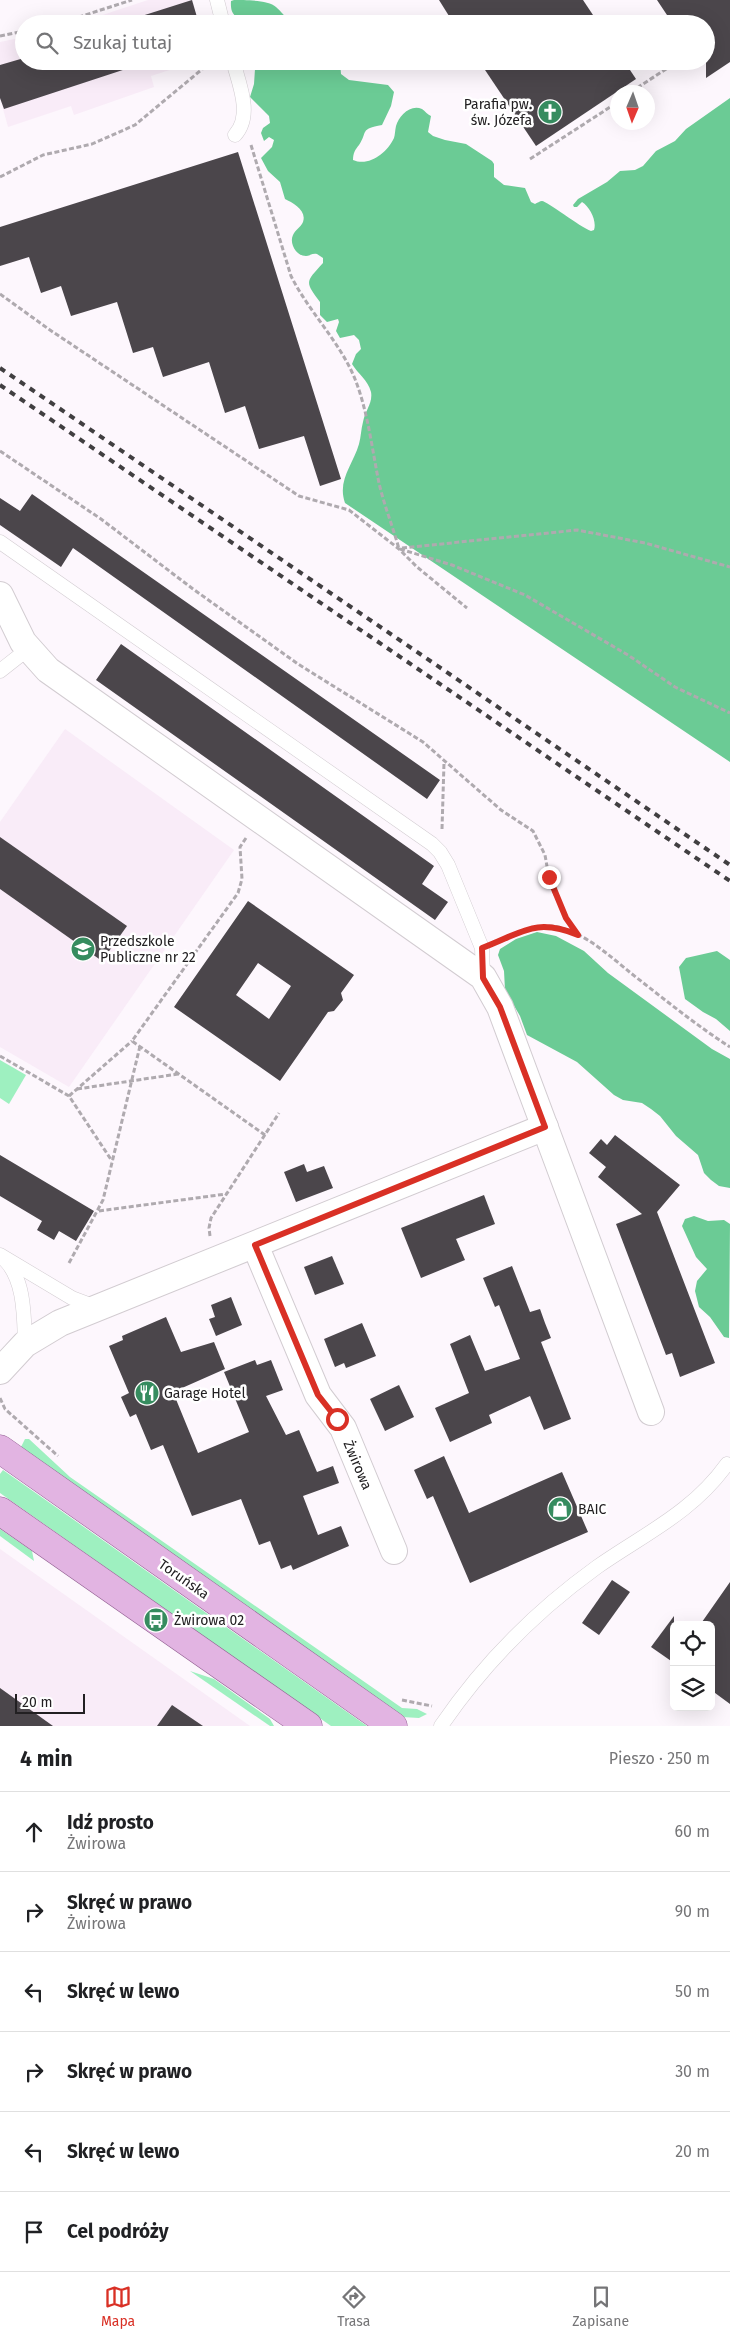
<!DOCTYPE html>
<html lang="pl">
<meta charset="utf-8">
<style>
body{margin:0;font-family:"Fira Sans",sans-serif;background:#f6f6f6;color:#202124}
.controls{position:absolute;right:15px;bottom:15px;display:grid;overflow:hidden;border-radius:8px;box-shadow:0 5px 20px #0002}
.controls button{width:45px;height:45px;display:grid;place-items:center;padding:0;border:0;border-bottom:1px solid #e0e0e0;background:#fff;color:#202124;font:25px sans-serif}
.compass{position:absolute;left:610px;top:85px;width:45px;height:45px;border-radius:50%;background:#fff;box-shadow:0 5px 20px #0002;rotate:182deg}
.scale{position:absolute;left:15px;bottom:12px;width:70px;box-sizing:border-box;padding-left:5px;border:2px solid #222022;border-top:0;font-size:14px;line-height:18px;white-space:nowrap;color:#222022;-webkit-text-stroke:4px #fff;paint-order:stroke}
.stop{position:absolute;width:15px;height:15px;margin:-11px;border:4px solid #d93025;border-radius:50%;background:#fff}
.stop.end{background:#d93025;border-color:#fff;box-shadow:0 1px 5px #0008}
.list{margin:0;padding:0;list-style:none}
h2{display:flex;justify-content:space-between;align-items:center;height:65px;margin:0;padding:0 20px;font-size:21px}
h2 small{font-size:16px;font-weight:400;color:#757577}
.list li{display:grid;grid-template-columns:32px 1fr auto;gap:15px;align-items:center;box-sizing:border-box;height:80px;padding:0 20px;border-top:1px solid #e0e0e0}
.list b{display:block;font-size:19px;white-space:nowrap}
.list p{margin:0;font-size:16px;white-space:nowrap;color:#757577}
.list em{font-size:16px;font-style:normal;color:#757577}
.icon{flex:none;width:28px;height:28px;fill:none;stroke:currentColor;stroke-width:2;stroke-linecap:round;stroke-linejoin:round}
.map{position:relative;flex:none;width:730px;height:1726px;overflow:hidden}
.search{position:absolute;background:#fff;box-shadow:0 5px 20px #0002;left:15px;right:15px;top:15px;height:55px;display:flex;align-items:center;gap:12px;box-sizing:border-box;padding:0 18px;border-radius:28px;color:#757577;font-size:19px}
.sheet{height:545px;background:#fff}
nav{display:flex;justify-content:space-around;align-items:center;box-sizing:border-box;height:70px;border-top:1px solid #e0e0e0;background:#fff;font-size:14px;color:#757577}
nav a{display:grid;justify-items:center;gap:2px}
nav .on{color:#d93025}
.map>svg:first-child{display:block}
.built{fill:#f9ecf8}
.green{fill:#9ef0c0}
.forest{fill:#6bcb95}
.building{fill:#4b464b;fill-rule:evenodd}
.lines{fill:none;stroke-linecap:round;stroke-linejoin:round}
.lane-casing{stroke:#d2ccd1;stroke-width:15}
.street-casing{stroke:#d2ccd1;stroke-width:28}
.primary-casing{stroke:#926092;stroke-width:29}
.path{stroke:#afaaaf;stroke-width:3;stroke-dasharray:5 2.5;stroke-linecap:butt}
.lane{stroke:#fff;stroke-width:14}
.street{stroke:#fff;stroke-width:26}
.primary{stroke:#e2b4e2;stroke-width:28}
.rail{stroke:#413f41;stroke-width:4;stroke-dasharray:6 6;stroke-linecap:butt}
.route{stroke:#d93025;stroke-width:6}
.labels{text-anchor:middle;stroke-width:5;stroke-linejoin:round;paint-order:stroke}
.poi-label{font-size:14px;fill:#222022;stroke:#fff;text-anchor:start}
.street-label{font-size:14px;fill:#222022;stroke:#fff}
</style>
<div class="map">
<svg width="730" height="1726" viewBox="0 0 730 1726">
<rect width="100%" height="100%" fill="#fdf7fd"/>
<g class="built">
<path d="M 148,0 L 192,0 L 199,24 L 75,24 Z"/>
<path d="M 24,37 L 24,61 L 198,61 L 151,76 L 154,87 L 74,115 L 71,106 L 8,127 L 0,98 L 0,42 Z"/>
<path d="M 65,729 L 234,850 L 69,1087 L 0,1047 L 0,822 Z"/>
<path d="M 0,1549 L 250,1726 L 0,1726 Z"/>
</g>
<g class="green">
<path d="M 0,1060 L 26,1075 L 9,1104 L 0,1098 Z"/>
<path d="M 25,1439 L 29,1439 L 70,1477 L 402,1708 L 417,1709 L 427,1714 L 419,1718 L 402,1717 L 21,1447 Z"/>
<path d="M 3,1470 L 367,1726 L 331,1726 L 0,1493 L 0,1474 Z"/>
<path d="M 0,1529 L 32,1551 L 34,1561 L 0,1536 Z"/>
<path d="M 190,1671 L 214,1679 L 270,1719 L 274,1726 L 270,1726 Z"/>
</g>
<g class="forest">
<path d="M 234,0 C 244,0 269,0 276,7 C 285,15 284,18 297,24 L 242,24 C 236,14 230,16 231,1 Z"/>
<path d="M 243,61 L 340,61 L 341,74 L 349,80 L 388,85 L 394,92 L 391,106 L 382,125 C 359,129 368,132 359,145 C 355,150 353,153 353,160 C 369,167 387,153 394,138 C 395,135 395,130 396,126 C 399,116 410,104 422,109 C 425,111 428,115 431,116 L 428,132 L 433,136 L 445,140 L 466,144 L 492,161 L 494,164 L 494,177 L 504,185 L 525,188 L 531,202 L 535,204 C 537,203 540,201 542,201 C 547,201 580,227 591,231 L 594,230 C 597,221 590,207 582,202 L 577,207 L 574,207 L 573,205 L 578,199 L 607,182 L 620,171 L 635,170 L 643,166 L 656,151 L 675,141 L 686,129 L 730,98 L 730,762 L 345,503 C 337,480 353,465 359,444 C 361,437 361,429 363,422 C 365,411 373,403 371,392 C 368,380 358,374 352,364 L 356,354 L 361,349 L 359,340 L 354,335 L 340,338 L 336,331 L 339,322 L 338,319 L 327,322 L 320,315 L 320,302 C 304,281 306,282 323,263 L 323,258 L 317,254 C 312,253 310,256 306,256 C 296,256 289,243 293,235 C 295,230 301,227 303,222 C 307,210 293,203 285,199 L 280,182 L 268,171 L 261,158 L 272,147 L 274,140 L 269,137 L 264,141 L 261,133 L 263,128 L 270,123 L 269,116 L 250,97 L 254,84 L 255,69 L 251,66 L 247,67 Z"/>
<path d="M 537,932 L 556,936 L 584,951 L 608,973 L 712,1049 L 730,1059 L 730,1188 L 719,1186 L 711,1180 L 704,1173 L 698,1155 L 676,1136 L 660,1116 L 651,1109 L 642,1103 L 623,1100 L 614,1095 L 577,1062 L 527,1035 L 520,1016 L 505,990 L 504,971 L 498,955 L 500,949 L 516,939 Z"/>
<path d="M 717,951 L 730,960 L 730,1031 L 716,1019 L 703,1012 L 685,999 L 679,967 L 686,958 Z"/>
<path d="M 694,1216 L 708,1221 L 724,1220 L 730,1224 L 729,1338 L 724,1337 L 710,1317 L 699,1307 L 695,1291 L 697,1281 L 707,1269 L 696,1257 L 682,1226 L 685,1219 Z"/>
</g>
<g class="building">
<path d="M 192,0 L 199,24 L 130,24 L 129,20 Z"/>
<path d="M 439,0 L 583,0 L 599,24 L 454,24 Z"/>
<path d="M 657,0 L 730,0 L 730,62 L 706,78 L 706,24 L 673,24 Z"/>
<path d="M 24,58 L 24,61 L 138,61 L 138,65 L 4,109 L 0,98 L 0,65 Z"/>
<path d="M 479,61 L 624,61 L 636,79 L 536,146 Z"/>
<path d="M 238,152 L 341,479 L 320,486 L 304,436 L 259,449 L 245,406 L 225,413 L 209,362 L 163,377 L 153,347 L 133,353 L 117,302 L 71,316 L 61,286 L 41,293 L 29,257 L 0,266 L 0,227 Z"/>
<path d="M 32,494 L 440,780 L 427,799 L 73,548 L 61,567 L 0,525 L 0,498 L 20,511 Z"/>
<path d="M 121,644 L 434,866 L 422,884 L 448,902 L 435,920 L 96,680 Z"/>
<path d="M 0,837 L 127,926 L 102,961 L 0,889 Z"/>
<path d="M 248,901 L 354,975 L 341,993 L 343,1000 L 334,1011 L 328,1012 L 280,1081 L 174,1007 ZM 258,963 L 291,986 L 269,1019 L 236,995 Z"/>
<path d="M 615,1135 L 680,1185 L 657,1212 L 715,1363 L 680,1377 L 672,1353 L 666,1355 L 616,1224 L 642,1214 L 598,1177 L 606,1167 L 589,1153 L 601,1139 L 607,1145 Z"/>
<path d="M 0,1155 L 94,1211 L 76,1241 L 59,1231 L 54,1240 L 37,1230 L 42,1221 L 0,1196 Z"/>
<path d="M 304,1164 L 307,1172 L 324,1166 L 333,1188 L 296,1202 L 284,1172 Z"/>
<path d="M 484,1195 L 495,1224 L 456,1239 L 465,1260 L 421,1278 L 401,1228 Z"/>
<path d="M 332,1256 L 344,1284 L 315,1295 L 304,1267 Z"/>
<path d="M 512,1266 L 530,1312 L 540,1309 L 545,1323 L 551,1338 L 541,1342 L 571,1419 L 544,1430 L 530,1396 L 489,1415 L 492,1423 L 450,1442 L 435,1408 L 469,1393 L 450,1344 L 470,1335 L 485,1371 L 520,1359 L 499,1305 L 495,1307 L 483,1278 Z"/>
<path d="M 231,1297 L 242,1325 L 216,1336 L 209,1319 L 215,1317 L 211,1305 Z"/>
<path d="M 166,1317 L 181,1352 L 214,1342 L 225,1369 L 173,1392 L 198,1453 L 249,1432 L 224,1372 L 255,1360 L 257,1365 L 271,1360 L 283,1390 L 266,1396 L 286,1435 L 299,1430 L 317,1472 L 333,1466 L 339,1483 L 303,1496 L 318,1535 L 341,1526 L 349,1546 L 293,1570 L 291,1565 L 281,1569 L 270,1541 L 259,1545 L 241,1499 L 192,1516 L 163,1445 L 151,1450 L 136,1414 L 130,1417 L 121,1397 L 129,1393 L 109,1346 L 123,1340 L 122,1336 Z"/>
<path d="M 362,1323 L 376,1356 L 346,1368 L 344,1363 L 335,1367 L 324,1339 Z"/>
<path d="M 399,1385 L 414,1417 L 385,1431 L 370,1399 Z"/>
<path d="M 444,1456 L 469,1513 L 562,1472 L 588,1532 L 470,1583 L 433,1496 L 427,1499 L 414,1470 Z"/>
<path d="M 612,1580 L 630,1592 L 599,1635 L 582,1623 Z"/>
<path d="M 730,1582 L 730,1704 L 711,1690 L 711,1625 L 702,1622 Z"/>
<path d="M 674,1616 L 674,1663 L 651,1647 Z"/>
<path d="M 0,1688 L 53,1726 L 0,1726 Z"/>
<path d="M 172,1705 L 203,1726 L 157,1726 Z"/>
</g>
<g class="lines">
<defs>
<g id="lane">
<path d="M 217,0 L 223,24"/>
<path d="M 233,61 C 239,84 253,115 235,135"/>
<path d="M 0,542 L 432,844 L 440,852 L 448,865 L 482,948 L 483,977"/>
<path d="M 0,671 L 28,649"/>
<path d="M 0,1255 L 72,1298 L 96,1307"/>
<path d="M 4,1259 C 25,1279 24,1317 25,1344"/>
<path d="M 441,1726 C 483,1664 536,1611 597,1567 C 644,1534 692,1513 727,1464"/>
</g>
<g id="street">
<path d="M 0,595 L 23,642 L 48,670 L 483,977 L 500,1007 L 651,1412"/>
<path d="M 255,1245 L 313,1383 L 318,1395 L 343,1428 L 394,1551"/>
<path d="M 0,1371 L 25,1344 L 60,1323 L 545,1127"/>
</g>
<g id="primary">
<path d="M 0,1449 L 393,1726"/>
<path d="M 0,1511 L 308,1726"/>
</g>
</defs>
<use href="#lane" class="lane-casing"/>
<use href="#street" class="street-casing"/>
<use href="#primary" class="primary-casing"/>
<g class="path">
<path d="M 57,24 L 132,0"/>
<path d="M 0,36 L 24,31"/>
<path d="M 631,92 L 672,65"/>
<path d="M 251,145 L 291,276 C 309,312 340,342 355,379 C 368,412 372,449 379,483 C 384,505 393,527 399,549"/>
<path d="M 530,159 L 618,102"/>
<path d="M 0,177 L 43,155 L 92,144 L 135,125 L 212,61"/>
<path d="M 0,294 L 50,330 L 299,496 L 349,510 L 399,549 L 417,567 L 467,608"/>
<path d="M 0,451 L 101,519 L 193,589 L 298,664 L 423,742 L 501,810 L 533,831 L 545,855 L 550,884 L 566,918 L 577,935"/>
<path d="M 402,548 L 577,530 L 645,543 L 730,567"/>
<path d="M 400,549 L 452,565 L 525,595 L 628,655 L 675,687 L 730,713"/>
<path d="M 442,829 L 444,763"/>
<path d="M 246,838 L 240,847 L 242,879 L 238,893 L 132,1041 L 265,1135"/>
<path d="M 499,942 C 518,935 537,922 558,927 C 585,933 611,957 632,974 C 664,999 696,1025 730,1047"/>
<path d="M 0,1056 L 69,1096 L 112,1161"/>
<path d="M 77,1089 L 178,1074"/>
<path d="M 69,1096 L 132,1041"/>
<path d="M 99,1211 L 226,1194"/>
<path d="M 210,1236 L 209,1228 L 211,1218 L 279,1113"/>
<path d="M 69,1263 L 103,1200 L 140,1046"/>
<path d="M 0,1398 L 5,1409 L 58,1456"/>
<path d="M 402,1700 L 432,1706"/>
</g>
<use href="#lane" class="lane"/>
<use href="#street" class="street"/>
<use href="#primary" class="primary"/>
<g class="rail">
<path d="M 0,368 L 730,865"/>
<path d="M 0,385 L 730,881"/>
</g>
</g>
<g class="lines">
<path class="route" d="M 337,1419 L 318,1395 L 255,1245 L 545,1127 L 500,1007 L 483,978 L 482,948 C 522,933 535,917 578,935 L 566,918 L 549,877"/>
</g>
<defs>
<symbol id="church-disc" viewBox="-11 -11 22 22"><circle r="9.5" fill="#368c5f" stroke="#fff"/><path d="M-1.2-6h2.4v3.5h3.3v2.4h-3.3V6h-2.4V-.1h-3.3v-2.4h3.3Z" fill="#fff"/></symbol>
<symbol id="school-disc" viewBox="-11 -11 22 22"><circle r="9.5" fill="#368c5f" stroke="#fff"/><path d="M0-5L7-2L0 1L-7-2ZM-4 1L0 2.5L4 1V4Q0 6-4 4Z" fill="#fff"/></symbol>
<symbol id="restaurant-disc" viewBox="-11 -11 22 22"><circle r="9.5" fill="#368c5f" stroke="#fff"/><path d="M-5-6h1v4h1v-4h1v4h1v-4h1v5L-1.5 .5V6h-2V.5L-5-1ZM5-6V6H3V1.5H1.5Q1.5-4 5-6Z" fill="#fff"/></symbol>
<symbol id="shop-disc" viewBox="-11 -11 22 22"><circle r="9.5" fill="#368c5f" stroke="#fff"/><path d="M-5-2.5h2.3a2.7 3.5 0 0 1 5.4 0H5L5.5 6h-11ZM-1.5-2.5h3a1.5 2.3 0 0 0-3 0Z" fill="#fff"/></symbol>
<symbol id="bus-disc" viewBox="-11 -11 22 22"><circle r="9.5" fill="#368c5f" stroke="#fff"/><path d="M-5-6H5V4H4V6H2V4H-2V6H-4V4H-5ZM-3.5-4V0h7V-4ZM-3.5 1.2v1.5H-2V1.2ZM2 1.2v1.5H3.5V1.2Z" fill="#fff"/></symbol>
</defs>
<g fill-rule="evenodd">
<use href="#church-disc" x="536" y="98" width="28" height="28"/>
<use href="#school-disc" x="69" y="935" width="28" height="28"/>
<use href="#restaurant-disc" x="133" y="1379" width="28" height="28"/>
<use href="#shop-disc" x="546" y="1495" width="28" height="28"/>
<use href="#bus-disc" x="142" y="1606" width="28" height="28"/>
</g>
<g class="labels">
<g class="poi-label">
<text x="532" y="109" text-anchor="end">Parafia pw.<tspan x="532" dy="16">św. Józefa</tspan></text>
<text x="100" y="946">Przedszkole<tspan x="100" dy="16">Publiczne nr 22</tspan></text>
<text x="164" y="1398">Garage Hotel</text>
<text x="578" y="1514">BAIC</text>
<text x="174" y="1625">Żwirowa 02</text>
</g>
<g class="street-label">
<text transform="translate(358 1465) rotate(67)" y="5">Żwirowa</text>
<text transform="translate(184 1579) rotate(35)" y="5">Toruńska</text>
</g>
</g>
</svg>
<div class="controls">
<button><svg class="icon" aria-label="locate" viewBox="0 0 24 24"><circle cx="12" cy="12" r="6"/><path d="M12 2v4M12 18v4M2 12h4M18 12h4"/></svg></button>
<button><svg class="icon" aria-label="layers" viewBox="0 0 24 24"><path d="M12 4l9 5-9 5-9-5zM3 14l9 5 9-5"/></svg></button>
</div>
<svg class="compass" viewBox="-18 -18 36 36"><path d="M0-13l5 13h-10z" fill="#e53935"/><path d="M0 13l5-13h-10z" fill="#757577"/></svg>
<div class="scale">20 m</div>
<div class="stop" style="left:337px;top:1419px"></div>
<div class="stop end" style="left:549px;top:877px"></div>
<div class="search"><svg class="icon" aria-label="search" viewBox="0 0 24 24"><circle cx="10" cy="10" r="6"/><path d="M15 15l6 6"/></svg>Szukaj tutaj</div>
</div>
<section class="sheet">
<h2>4 min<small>Pieszo · 250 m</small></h2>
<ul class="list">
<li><svg class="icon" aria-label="ahead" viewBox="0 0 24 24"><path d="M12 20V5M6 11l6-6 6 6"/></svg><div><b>Idź prosto</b><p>Żwirowa</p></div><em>60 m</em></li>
<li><svg class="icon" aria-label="right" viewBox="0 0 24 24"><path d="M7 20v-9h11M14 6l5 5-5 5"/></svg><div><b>Skręć w prawo</b><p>Żwirowa</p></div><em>90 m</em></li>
<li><svg class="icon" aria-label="left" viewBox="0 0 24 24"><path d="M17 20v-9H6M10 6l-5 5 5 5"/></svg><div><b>Skręć w lewo</b></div><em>50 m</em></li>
<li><svg class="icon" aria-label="right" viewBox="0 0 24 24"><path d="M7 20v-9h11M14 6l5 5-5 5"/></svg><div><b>Skręć w prawo</b></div><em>30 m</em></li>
<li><svg class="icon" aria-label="left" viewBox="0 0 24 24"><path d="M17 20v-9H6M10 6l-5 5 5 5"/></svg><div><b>Skręć w lewo</b></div><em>20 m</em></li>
<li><svg class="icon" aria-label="arrive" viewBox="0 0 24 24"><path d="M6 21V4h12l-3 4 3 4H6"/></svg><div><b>Cel podróży</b></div></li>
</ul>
</section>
<nav>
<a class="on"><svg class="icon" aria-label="map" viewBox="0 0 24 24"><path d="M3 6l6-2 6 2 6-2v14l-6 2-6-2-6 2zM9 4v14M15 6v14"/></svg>Mapa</a>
<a><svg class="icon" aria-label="directions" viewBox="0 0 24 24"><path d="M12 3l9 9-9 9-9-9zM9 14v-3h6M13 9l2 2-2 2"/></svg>Trasa</a>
<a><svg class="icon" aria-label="saved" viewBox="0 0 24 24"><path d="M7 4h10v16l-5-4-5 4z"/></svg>Zapisane</a>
</nav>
